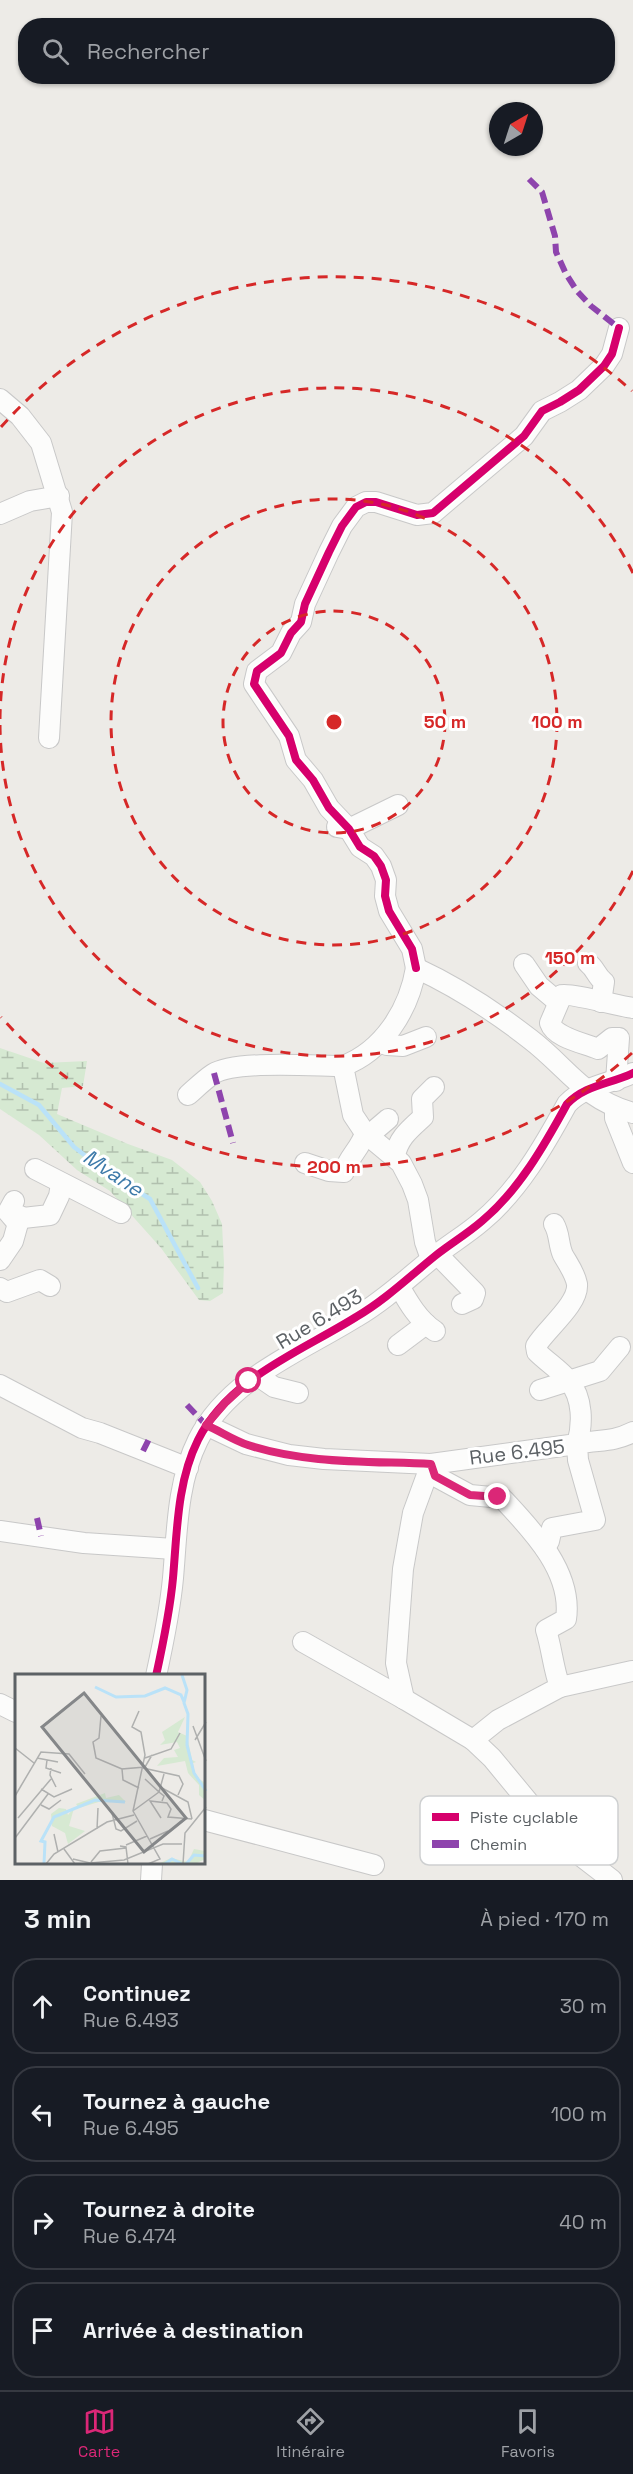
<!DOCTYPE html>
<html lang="fr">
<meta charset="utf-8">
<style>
body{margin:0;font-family:"Space Grotesk",sans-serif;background:#242831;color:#f1f3f6}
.compass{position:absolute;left:489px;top:102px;width:54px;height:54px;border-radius:50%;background:#171b24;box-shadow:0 2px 4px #0004;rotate:39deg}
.stop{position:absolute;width:18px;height:18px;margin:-14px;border:4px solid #db2777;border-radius:50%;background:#fff}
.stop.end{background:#db2777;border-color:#fff;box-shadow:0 2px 6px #0008}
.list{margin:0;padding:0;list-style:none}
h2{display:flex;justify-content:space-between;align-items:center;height:78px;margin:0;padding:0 24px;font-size:26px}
h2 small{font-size:20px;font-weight:400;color:#9ea1a6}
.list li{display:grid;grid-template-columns:39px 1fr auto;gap:18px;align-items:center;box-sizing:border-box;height:96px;margin:0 12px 12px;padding:0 12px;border:2px solid #363941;border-radius:24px}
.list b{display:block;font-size:22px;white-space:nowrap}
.list p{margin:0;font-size:20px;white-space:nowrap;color:#9ea1a6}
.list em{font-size:20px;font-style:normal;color:#9ea1a6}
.icon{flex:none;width:33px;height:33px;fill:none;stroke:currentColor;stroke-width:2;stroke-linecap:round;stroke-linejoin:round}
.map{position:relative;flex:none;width:633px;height:1880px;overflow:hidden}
.search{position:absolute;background:#171b24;box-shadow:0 2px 4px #0004;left:18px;right:18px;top:18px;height:66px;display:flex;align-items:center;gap:15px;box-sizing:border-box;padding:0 21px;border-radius:24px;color:#9ea1a6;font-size:22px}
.sheet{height:510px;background:#171b24}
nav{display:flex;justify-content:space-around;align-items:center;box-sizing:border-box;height:84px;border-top:2px solid #363941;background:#171b24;font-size:16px;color:#9ea1a6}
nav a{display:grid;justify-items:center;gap:3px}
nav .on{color:#db2777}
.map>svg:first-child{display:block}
.wetland{fill:url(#wetland-marsh)}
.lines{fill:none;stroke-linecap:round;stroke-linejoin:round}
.stream{stroke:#bae2f8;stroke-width:4.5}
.minor-casing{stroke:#c8c8c8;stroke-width:22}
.minor{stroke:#fcfcfb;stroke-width:20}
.quiet{stroke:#8e44ad;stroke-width:6;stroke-dasharray:12 6;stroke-linecap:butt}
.cycleway-casing{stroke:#fff;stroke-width:11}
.cycleway{stroke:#d6006c;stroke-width:8}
.route{stroke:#db2777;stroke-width:8}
.ring{fill:none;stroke:#d62828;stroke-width:3;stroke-dasharray:10 8}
.labels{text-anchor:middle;stroke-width:6;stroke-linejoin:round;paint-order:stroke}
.street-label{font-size:20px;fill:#5c6165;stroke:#fff}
.water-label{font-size:21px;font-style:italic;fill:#3d7aa9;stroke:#fff}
.inset-river{fill:none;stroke:#bae2f8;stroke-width:3}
.inset-road{fill:none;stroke:#afb0af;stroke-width:1.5}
.view{fill:#858789;fill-opacity:0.15;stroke:#858789;stroke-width:3}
.inset-edge{fill:none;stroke:#5c6165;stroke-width:3}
.key{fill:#fff;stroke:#ced0d1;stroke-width:1.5}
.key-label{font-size:16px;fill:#5c6165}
.centre{fill:#d62828;stroke:#fff;stroke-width:3}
.ring-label{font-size:18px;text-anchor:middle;font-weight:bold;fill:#d62828;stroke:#fff;stroke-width:6;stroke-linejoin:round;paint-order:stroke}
</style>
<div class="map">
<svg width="633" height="1880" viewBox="0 0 633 1880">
<defs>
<pattern id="wetland-marsh" width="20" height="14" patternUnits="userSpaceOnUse" patternTransform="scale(1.5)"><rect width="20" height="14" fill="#d6e9d2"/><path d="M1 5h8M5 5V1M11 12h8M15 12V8" fill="none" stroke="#b1c0ae"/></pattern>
</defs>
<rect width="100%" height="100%" fill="#edebe7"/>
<path class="wetland" d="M 0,1048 L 44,1063 L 87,1061 L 83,1086 L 62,1088 L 57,1114 L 128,1144 L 172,1160 L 200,1182 L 212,1201 L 222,1224 L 224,1264 L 223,1293 L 210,1301 L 199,1300 L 161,1248 L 110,1191 L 77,1170 L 39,1135 L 0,1109 Z"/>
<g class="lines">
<path class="stream" d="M 0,1084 L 39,1105 L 74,1147 L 104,1170 L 150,1199 L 198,1288"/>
<defs>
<g id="minor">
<path d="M 0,399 L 20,416 L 41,443 L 62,512 L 49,738"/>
<path d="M 0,514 L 30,501 L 59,496"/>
<path d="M 337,827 L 349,829 L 398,805"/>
<path d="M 588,963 C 596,969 596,976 604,982 L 601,1002"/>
<path d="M 524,964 L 539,986 L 558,1002"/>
<path d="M 416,968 L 412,949 L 389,911 L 385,896 L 386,880 L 381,866 L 374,856 L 360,847 L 349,829 L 329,808 L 313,780 L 296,760 L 289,736 L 254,684 L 257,671 L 281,653 L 291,633 L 301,622 L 305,604 L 329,552 L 342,526 L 356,507 L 366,502 L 376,502 L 417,515 L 433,513 L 524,436 L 542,411 L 560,402 L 579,390 L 604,366 L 612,354 L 619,328"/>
<path d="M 383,1040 L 387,1045 L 403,1046 L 426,1037"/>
<path d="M 616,1081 L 619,1038 L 612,1038 L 598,1049 C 584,1043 555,1038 550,1023 L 562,995 C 570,993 620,1006 633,1008"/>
<path d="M 188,1095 C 196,1088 204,1080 213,1074 C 235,1060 314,1066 343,1066"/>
<path d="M 615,1108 L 615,1118 L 633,1163"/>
<path d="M 368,1136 L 388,1119"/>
<path d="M 395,1156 C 398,1138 410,1129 423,1117 L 422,1099 L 434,1087"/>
<path d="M 305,1163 L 329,1171 L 344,1172 C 348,1157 361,1148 365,1133"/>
<path d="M 35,1169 L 121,1213"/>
<path d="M 14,1201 L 8,1212 L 14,1219 L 50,1215 L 59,1196 L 61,1184"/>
<path d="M 437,1254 L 475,1293 L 473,1299 L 462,1304"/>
<path d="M 431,1259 L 425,1242 L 418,1200 L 412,1184 L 401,1163 L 365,1133 L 353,1115 L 343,1066 C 383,1051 409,1010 416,968 C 457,987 494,1011 530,1039 C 568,1068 583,1099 633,1113"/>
<path d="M 0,1260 L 13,1241 L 20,1216"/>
<path d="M 399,1286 C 408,1302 419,1321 435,1331"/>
<path d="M 0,1288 L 7,1292 L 40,1280 L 50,1286"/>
<path d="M 398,1345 L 426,1324"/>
<path d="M 258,1376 L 274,1387 L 298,1393"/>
<path d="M 0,1385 L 82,1428 L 100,1433 L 188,1468"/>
<path d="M 540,1390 L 600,1371 L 620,1347"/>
<path d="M 206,1425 L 246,1444 L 289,1455 L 324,1459 L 431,1464 L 577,1444 C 583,1424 583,1398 569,1381 C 560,1370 547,1362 537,1352 L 536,1346 C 546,1329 579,1304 577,1284 C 575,1273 568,1264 563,1255 C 558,1244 560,1234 554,1224"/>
<path d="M 431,1464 L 435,1476 L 470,1495 L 502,1498 C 532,1530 573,1572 566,1619 L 546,1630 C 552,1649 553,1668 560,1687 L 498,1720 L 473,1740 L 492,1758 L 559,1839 L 612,1880"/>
<path d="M 0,1531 L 84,1543 L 174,1549"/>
<path d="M 545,1548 L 549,1541 L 552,1528 L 595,1520 L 578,1460 L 577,1444 C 599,1439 611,1443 633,1432"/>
<path d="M 303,1642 L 404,1699 L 473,1740"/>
<path d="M 156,1676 C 163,1644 170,1611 173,1578 C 177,1533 177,1482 198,1440 C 229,1378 300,1352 356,1317 C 385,1300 409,1277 435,1256 C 450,1244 467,1234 482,1221 C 519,1190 544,1146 567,1104 C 585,1085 610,1084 633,1073"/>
<path d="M 560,1687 L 632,1671"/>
<path d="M 404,1699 L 396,1663 L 403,1569 L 413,1513 L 431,1464"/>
<path d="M 0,1704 L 16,1712"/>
<path d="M 204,1820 L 374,1865"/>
<path d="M 151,1880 L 152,1864"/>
</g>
</defs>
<use href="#minor" class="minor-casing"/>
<use href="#minor" class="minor"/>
<g class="quiet">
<path d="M 529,179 L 542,192 L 555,236 L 556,252 L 566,274 L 577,291 L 591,306 L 619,328"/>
<path d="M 214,1073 L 233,1143"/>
<path d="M 242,1370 L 249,1381"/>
<path d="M 187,1405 L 206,1425"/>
<path d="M 143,1451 L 150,1437"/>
<path d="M 37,1518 L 41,1536"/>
</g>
<defs>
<g id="cycleway">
<path d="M 416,968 L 412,949 L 389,911 L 385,896 L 386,880 L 381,866 L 374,856 L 360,847 L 349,829 L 329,808 L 313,780 L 296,760 L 289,736 L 254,684 L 257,671 L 281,653 L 291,633 L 301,622 L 305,604 L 329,552 L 342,526 L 356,507 L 366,502 L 376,502 L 417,515 L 433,513 L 524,436 L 542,411 L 560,402 L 579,390 L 604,366 L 612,354 L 619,328"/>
<path d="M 156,1676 C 163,1644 170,1611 173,1578 C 177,1533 177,1482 198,1440 C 229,1378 300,1352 356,1317 C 385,1300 409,1277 435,1256 C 450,1244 467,1234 482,1221 C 519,1190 544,1146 567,1104 C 585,1085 610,1084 633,1073"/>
</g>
</defs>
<use href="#cycleway" class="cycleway-casing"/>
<use href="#cycleway" class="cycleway"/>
</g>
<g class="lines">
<path class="route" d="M 249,1381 L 226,1402 L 206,1425 C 220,1431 233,1440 248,1445 C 306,1464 370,1461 431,1464 L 435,1476 L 470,1495 L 498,1497"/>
</g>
<g class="ring">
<circle cx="334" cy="722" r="111"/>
<circle cx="334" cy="722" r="223"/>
<path d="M633 871A334 334 0 0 1 0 725M0 719A334 334 0 0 1 633 573"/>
<path d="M632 1053A445 445 0 0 1 1 1017M1 427A445 445 0 0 1 632 391"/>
</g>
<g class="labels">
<g class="street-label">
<text transform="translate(319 1319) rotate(-31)" y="7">Rue 6.493</text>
<text transform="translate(517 1452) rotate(-7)" y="7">Rue 6.495</text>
</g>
<g class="water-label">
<text transform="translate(113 1173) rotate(34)" y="7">Mvane</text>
</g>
</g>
<g transform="translate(15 1674)">
<rect width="190" height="190" fill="#edebe7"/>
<path d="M 44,134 L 51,135 L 53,141 L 59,134 L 54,152 L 70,157 L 53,170 L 50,159 L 37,152 L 36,140 Z" fill="#d6e9d2"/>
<path d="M 170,43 L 163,58 L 172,62 L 177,86 L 181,88 L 178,89 L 180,102 L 190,109 L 190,126 L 184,121 L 184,111 L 173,99 L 170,87 L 142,92 L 149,84 L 163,83 L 159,76 L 165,74 L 162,68 L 145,71 L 150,66 L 147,58 ZM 90,119 L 91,124 L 104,121 L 111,128 L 87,127 L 64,134 L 61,130 ZM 179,175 L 190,177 L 190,185 L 180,190 L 143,190 L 156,184 L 173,188 Z" fill="#d6e9d2"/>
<path class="inset-river" d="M 167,1 L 172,16 L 169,29 L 173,40 L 172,71 L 179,99 L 191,117M 80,13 L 101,23 L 130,22 L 150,14 L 166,21 L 169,28M 29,190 L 30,168 L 26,167 L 39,143 L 80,126 L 110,128M 150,190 L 157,185 L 167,190M 171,190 L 179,181 L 191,182"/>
<path class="inset-road" d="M 124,37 L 117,53 L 126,58 L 130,81 L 118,137 L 145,185 L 133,190M 86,42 L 84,64 L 78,68 L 81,84 L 107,95M 178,52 L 191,87M 180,66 L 191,48M 0,74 L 19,89M 22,84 L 43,88M 130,84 L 156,75 L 165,59M 32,86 L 31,94 L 46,99M 36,94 L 35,101 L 41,113M 128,94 L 164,102 L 168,110 L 163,121M 124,114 L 108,106 L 107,95 L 130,93 L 137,81M 147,114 L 173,128 L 177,145M 26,115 L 39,123 L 57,115M 0,122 L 26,78 L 54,80 L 70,100M 147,127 L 149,122 L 144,118 L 149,100M 26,131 L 34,135 L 46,126M 118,137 L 144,118 L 130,105M 97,139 L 101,155 L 106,157 L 122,147M 3,144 L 36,105M 146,144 L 135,127 L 152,129 L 156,135 L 153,143 L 177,145M 82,155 L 83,134M 39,160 L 43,178M 0,164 L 33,120M 135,165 L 153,157M 111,171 L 132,162M 105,172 L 111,173 L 113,190M 49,175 L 60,190M 58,185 L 75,189 L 109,186 L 148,170 L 167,170M 76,188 L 85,177 L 111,174M 31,190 L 39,180 L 92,148 L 119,141M 168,190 L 170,159 L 191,133"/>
<path class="view" d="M 69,19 L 171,144 L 129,178 L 27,53 Z"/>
<rect width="190" height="190" class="inset-edge"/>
</g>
<rect x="420" y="1796" width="198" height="69" rx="9" class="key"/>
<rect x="432" y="1813" width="27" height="8" fill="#d6006c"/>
<rect x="432" y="1840" width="27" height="8" fill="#8e44ad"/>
<g class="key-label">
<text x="470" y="1823">Piste cyclable</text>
<text x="470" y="1850">Chemin</text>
</g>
<circle cx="334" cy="722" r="9" class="centre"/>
<g class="ring-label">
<text x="445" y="728">50 m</text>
<text x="557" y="728">100 m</text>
<text x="570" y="964">150 m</text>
<text x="334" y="1173">200 m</text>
</g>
</svg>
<svg class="compass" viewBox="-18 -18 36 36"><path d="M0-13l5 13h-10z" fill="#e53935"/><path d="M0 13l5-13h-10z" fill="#9ea1a6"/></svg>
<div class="stop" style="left:249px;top:1381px"></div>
<div class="stop end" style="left:498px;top:1497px"></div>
<div class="search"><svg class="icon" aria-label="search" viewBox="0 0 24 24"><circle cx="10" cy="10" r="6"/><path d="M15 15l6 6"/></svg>Rechercher</div>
</div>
<section class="sheet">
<h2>3 min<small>À pied · 170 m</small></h2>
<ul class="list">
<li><svg class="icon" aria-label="ahead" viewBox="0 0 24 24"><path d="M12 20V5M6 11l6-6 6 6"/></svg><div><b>Continuez</b><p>Rue 6.493</p></div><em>30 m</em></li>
<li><svg class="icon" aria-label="left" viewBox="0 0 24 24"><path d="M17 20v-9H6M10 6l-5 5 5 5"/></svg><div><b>Tournez à gauche</b><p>Rue 6.495</p></div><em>100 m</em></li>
<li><svg class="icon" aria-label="right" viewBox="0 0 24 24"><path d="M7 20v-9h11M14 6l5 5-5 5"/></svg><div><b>Tournez à droite</b><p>Rue 6.474</p></div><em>40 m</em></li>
<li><svg class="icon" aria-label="arrive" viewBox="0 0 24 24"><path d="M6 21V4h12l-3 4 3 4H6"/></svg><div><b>Arrivée à destination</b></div></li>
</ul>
</section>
<nav>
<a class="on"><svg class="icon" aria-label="map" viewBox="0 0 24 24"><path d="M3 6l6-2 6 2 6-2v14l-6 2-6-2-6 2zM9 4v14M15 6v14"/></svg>Carte</a>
<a><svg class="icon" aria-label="directions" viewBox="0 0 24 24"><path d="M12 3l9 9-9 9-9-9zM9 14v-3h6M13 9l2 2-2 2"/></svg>Itinéraire</a>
<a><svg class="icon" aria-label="saved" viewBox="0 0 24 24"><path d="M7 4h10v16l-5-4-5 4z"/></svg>Favoris</a>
</nav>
